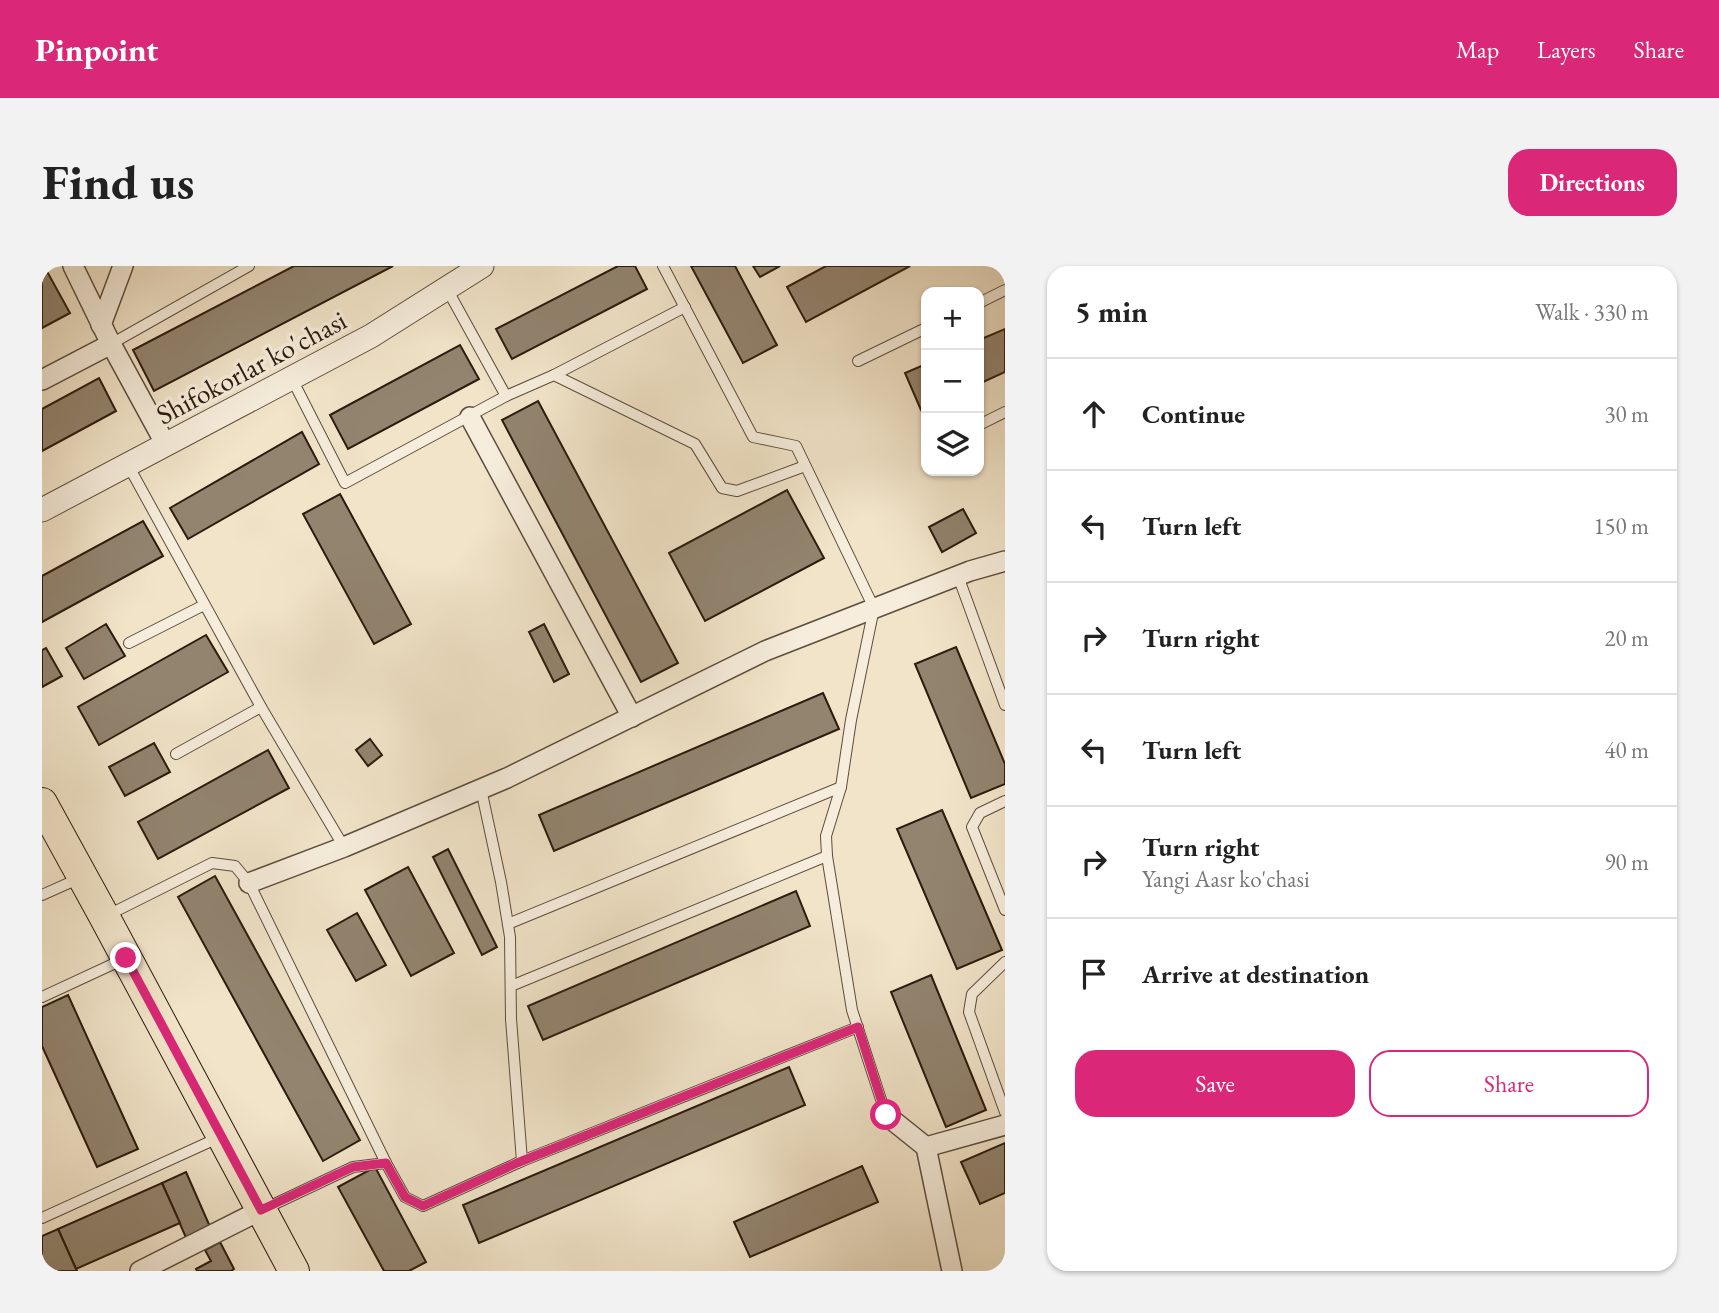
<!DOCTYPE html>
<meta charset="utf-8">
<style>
body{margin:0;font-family:"EB Garamond",serif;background:#f2f2f2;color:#222}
.controls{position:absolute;right:21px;top:21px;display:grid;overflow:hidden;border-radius:14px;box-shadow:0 2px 5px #0004}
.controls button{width:63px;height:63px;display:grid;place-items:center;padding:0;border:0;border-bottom:2px solid #e0e0e0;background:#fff;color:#222;font:35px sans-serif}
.stop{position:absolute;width:21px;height:21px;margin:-16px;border:5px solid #db2777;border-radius:50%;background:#fff}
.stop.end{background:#db2777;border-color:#fff;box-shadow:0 2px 7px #0008}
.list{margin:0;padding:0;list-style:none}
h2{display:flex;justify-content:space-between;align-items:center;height:91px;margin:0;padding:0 28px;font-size:30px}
h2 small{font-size:23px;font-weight:400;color:#767676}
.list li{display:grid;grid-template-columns:46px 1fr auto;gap:21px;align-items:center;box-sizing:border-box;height:112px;padding:0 28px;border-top:2px solid #e0e0e0}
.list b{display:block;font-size:26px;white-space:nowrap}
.list p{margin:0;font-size:23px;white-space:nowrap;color:#767676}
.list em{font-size:23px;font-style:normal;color:#767676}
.actions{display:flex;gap:14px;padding:21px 28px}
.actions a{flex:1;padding:16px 0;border:2px solid #db2777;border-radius:21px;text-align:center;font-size:24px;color:#db2777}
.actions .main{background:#db2777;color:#fff}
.icon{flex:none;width:38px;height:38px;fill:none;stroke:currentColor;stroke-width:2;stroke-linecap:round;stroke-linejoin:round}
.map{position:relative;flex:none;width:963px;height:1005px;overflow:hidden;border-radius:21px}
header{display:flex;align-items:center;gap:42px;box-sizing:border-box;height:98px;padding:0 35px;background:#db2777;color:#fff}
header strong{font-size:33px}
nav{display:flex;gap:38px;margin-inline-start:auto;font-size:24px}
.intro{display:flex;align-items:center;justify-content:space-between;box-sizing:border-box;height:168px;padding:0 42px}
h1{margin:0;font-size:49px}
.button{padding:18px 32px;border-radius:21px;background:#db2777;color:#fff;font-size:24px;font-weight:700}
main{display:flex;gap:42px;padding:0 42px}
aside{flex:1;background:#fff;border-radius:21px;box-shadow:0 2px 5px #0004}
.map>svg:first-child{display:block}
.building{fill:#92846f;stroke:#2c1b0e;stroke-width:2}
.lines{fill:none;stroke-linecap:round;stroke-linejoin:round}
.service-casing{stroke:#5d4d3d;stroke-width:12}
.minor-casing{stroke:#5d4d3d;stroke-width:22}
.tertiary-casing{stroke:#5d4d3d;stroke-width:25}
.primary-casing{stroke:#2c1b0e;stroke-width:32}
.service{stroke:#f6eddc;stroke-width:10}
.minor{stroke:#f6eddc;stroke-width:19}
.tertiary{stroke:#f6eddc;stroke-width:23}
.primary{stroke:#f1e4c9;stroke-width:30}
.route{stroke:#db2777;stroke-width:9}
.labels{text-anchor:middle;stroke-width:7;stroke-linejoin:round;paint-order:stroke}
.street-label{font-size:28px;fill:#2c1b0e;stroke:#f6eddc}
</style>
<header>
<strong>Pinpoint</strong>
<nav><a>Map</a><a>Layers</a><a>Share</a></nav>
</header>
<div class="intro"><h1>Find us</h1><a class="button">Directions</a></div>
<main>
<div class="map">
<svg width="963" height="1005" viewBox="0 0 963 1005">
<rect width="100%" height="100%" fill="#f1e4c9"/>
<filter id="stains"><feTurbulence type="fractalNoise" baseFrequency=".00286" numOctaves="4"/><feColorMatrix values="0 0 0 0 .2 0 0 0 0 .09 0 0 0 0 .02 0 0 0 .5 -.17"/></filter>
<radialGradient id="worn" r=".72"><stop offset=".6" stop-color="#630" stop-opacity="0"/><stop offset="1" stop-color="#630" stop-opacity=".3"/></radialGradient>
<g class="building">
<path d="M 0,0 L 2,0 L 28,47 L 0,62 Z"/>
<path d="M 252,0 L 351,0 L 112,125 L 91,84 Z"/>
<path d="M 576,0 L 593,0 L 605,23 L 470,93 L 454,63 Z"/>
<path d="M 649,0 L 693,0 L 735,79 L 701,97 Z"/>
<path d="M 711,0 L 738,0 L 718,11 Z"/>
<path d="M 784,0 L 868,0 L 764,56 L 745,21 Z"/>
<path d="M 963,63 L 963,106 L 937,118 L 937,74 Z"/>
<path d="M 418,79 L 437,113 L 306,183 L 288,149 Z"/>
<path d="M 884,98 L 884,141 L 879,144 L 863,107 Z"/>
<path d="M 57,112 L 74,145 L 0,185 L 0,143 Z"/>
<path d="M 496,135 L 636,397 L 599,416 L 460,154 Z"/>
<path d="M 260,166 L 277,198 L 146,273 L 128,242 Z"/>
<path d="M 745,224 L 782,292 L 663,355 L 627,287 Z"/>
<path d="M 298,228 L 369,358 L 332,378 L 261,248 Z"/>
<path d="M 921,243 L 934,267 L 900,286 L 887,261 Z"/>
<path d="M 101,255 L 121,290 L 0,356 L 0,310 Z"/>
<path d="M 64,358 L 83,390 L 42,413 L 24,382 Z"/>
<path d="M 502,358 L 527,408 L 512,416 L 487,366 Z"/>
<path d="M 164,369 L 186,406 L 57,479 L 36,441 Z"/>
<path d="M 914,381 L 963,498 L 963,518 L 929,532 L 873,398 Z"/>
<path d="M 4,382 L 20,410 L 0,421 L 0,384 Z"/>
<path d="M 781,427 L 797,463 L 512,585 L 497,549 Z"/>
<path d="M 328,473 L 340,489 L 326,500 L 314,484 Z"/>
<path d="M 112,477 L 128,506 L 83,530 L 67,501 Z"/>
<path d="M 226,484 L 247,522 L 116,593 L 96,556 Z"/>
<path d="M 900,544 L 960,684 L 915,703 L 855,563 Z"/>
<path d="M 406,583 L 455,681 L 440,689 L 391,591 Z"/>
<path d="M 366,601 L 412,687 L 369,710 L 323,624 Z"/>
<path d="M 173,610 L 318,874 L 281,895 L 136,631 Z"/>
<path d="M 754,625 L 768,660 L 501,774 L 486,740 Z"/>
<path d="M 315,647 L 344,699 L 314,715 L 285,664 Z"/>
<path d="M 889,709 L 944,844 L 904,861 L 849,726 Z"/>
<path d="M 26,729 L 96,883 L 55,901 L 0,780 L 0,741 Z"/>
<path d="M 747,801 L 763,839 L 437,977 L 421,939 Z"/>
<path d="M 963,877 L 963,927 L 938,938 L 919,896 Z"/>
<path d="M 820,900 L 836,936 L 708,991 L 692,956 Z"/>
<path d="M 333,901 L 384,996 L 367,1005 L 342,1005 L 296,921 Z"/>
<path d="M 144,906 L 169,963 L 145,974 L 120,917 Z"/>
<path d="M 120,917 L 138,957 L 34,1003 L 16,963 Z"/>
<path d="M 16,963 L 34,1003 L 35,1005 L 0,1005 L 0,970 Z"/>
<path d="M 178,976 L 192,1003 L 189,1005 L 155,1005 L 154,1003 L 169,995 L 163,984 Z"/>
</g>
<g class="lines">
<defs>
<g id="service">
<path d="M 621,0 L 711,171 L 754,180 L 832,342 L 809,454 L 799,521 L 784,570 L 785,590 L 810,744 L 844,849"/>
<path d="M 937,37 L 963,24"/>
<path d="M 69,78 L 207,0"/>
<path d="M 816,95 L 884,62"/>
<path d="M 512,109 L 653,178 L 680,222 L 695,225 L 763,200"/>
<path d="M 250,113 L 303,217 L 464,130 L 405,23"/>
<path d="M 464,130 L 512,109 L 643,41"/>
<path d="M 937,159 L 963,146"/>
<path d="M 86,199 L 219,441 L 302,581"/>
<path d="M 916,310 L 963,439"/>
<path d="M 87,377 L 162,339"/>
<path d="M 134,488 L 219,441"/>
<path d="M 963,535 L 938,547 L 930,561 L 963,644"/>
<path d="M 0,629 L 38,612"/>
<path d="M 66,649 L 170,597 L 193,600 L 207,617 L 344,897"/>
<path d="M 466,658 L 799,521"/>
<path d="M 963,696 L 930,728 L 927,746 L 963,846"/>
<path d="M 469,720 L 785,590"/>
<path d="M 0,731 L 82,693"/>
<path d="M 475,897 L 816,761"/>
<path d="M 222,943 L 311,901 L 344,897 L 363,931 L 381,940 L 480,895 L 469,753 L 468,671 L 459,616 L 439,523"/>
<path d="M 0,952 L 176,872"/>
</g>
<g id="minor">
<path d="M 31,0 L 69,78 L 124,179"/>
<path d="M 59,59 L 81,0"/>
<path d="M 0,114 L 69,78"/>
<path d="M 428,151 L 590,451"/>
<path d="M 207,617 L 302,581 L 465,512 L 723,385 L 928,305 L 963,295"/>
<path d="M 844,849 L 884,881 L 963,859"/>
<path d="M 884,881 L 910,1005"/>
<path d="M 98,1005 L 219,944"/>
</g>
<path id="tertiary" d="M 0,244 L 329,70 L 440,0"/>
<path id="primary" d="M 0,537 L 62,650 L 252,1005"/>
</defs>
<use href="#service" class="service-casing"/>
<use href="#minor" class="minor-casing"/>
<use href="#tertiary" class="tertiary-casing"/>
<use href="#primary" class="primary-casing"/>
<use href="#service" class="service"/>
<use href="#minor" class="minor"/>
<use href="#tertiary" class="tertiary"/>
<use href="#primary" class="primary"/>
</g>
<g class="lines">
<path class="route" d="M 84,692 L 219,944 L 311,901 L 344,897 L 363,931 L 381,940 L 475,897 L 816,761 L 844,849"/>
</g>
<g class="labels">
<g class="street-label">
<text transform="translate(209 101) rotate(-28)" y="10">Shifokorlar ko'chasi</text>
</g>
</g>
<rect width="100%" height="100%" filter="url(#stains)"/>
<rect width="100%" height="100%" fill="url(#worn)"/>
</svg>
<div class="controls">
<button>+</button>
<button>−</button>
<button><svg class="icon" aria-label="layers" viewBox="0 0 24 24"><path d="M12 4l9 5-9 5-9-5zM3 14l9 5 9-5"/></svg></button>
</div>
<div class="stop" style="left:844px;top:849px"></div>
<div class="stop end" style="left:84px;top:692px"></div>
</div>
<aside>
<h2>5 min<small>Walk · 330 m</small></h2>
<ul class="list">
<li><svg class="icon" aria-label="ahead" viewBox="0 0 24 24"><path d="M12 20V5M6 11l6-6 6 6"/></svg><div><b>Continue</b></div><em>30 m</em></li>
<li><svg class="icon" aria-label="left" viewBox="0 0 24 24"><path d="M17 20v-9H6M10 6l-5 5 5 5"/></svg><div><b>Turn left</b></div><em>150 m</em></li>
<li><svg class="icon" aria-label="right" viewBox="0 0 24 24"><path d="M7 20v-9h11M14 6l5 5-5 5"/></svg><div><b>Turn right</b></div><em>20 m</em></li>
<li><svg class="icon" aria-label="left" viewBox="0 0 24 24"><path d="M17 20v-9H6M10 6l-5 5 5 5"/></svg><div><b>Turn left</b></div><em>40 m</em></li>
<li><svg class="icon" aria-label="right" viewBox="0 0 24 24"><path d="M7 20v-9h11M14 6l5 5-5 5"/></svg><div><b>Turn right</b><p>Yangi Aasr ko'chasi</p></div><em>90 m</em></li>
<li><svg class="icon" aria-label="arrive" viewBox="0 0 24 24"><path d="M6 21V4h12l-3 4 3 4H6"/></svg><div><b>Arrive at destination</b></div></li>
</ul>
<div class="actions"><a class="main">Save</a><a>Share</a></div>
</aside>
</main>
